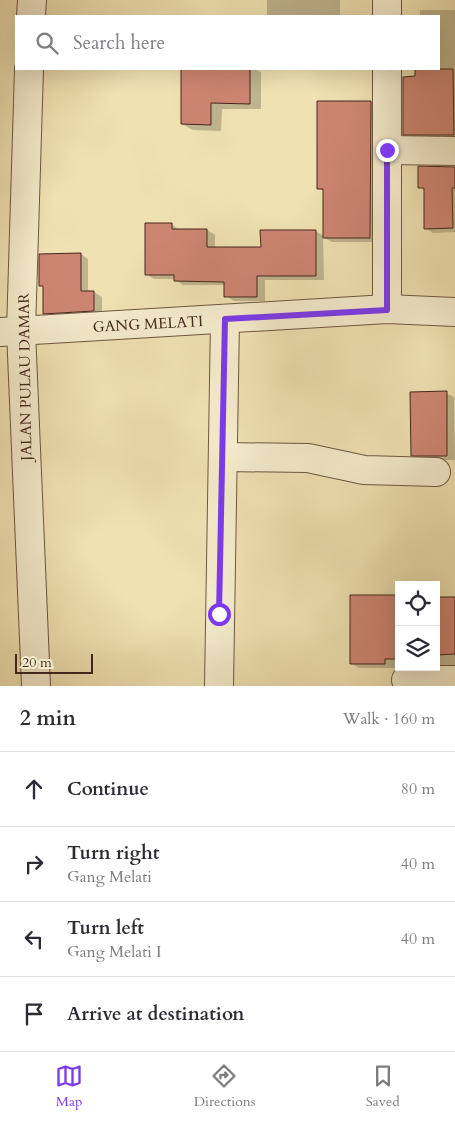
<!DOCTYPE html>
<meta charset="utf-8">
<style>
body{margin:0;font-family:Cardo,serif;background:#f7f7f7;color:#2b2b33}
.controls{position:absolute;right:15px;bottom:15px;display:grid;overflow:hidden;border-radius:0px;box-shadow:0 5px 20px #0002}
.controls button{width:45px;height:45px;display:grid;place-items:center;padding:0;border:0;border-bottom:1px solid #e1e1e2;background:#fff;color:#2b2b33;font:25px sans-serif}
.scale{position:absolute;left:15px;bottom:12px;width:78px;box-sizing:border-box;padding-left:5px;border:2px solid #44271c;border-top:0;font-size:14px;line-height:18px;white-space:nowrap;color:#44271c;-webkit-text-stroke:4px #f5eccd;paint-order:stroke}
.stop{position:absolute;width:15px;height:15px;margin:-11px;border:4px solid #7c3aed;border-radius:50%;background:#fff}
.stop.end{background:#7c3aed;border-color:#fff;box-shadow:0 1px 5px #0008}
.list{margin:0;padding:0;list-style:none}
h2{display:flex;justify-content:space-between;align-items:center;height:65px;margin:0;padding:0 20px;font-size:21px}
h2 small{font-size:16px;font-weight:400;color:#7c7c81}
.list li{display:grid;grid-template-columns:32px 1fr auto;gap:15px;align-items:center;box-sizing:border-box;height:75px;padding:0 20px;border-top:1px solid #e1e1e2}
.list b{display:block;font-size:19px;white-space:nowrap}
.list p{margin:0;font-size:16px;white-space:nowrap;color:#7c7c81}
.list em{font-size:16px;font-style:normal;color:#7c7c81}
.icon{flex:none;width:28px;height:28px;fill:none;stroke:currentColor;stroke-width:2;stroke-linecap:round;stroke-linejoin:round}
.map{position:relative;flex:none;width:455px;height:686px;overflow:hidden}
.search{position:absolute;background:#fff;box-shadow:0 5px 20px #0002;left:15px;right:15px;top:15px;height:55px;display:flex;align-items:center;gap:12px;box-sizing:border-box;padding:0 18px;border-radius:0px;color:#7c7c81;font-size:19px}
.sheet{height:365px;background:#fff}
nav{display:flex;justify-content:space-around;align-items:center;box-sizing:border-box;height:70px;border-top:1px solid #e1e1e2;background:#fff;font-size:14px;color:#7c7c81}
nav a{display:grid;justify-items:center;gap:2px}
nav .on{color:#7c3aed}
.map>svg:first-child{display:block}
.shadow{fill:#0003}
.building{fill:#cd8572;stroke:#44271c}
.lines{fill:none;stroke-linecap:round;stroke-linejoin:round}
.minor-casing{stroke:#6f5642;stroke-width:30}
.minor{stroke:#f5eccd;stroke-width:28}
.route{stroke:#7c3aed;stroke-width:6}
.labels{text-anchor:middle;stroke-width:4;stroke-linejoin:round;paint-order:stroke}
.street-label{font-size:15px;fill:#44271c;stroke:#f5eccd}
</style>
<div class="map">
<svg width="455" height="686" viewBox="0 0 455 686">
<rect width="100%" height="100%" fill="#efe1b2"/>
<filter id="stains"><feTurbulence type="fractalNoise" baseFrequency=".004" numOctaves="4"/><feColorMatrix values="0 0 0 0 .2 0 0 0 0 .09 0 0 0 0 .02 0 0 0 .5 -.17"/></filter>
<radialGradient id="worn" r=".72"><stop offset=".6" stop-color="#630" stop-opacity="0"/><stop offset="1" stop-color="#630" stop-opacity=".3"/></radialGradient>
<g class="shadow">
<rect x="267" y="0" width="73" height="16"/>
<path d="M 420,10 L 455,10 L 455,140 L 413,139 L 404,134 L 416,78 L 416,69 L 439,69 L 439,16 L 420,16 Z"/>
<path d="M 182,69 L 255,69 L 261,72 L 261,109 L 222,109 L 221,131 L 193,130 L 182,124 Z"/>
<path d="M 319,102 L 371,102 L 379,107 L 378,242 L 332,242 L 323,237 L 324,280 L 265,280 L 265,301 L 234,301 L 226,296 L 226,285 L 183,285 L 175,279 L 154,279 L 146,274 L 172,224 L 180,231 L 207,230 L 215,235 L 215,248 L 262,248 L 315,231 L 324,236 L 324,191 L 318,188 Z"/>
<path d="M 455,168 L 455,232 L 433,233 L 425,228 L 425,190 L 420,187 Z"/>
<path d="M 81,254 L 88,259 L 88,292 L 94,292 L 102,297 L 102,315 L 53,318 L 45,313 L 45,288 L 41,285 Z"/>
<path d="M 446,393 L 454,397 L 455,460 L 420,460 L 412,455 Z"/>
<path d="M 399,596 L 399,667 L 436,667 L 436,599 L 455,598 L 455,668 L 359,668 L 351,663 Z"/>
</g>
<g class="building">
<path d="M 181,69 L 250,69 L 250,104 L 211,103 L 211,125 L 181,124 Z"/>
<path d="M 415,69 L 453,69 L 454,135 L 403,135 L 403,77 L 415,76 Z"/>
<path d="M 317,101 L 371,101 L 370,238 L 323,238 L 323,189 L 317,189 Z"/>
<path d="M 418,166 L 455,167 L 455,188 L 452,188 L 453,228 L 424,229 L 424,188 L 418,188 Z"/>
<path d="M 145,223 L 172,223 L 172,229 L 207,229 L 207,247 L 261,247 L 260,230 L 316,230 L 316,276 L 257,276 L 257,297 L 224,297 L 224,282 L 174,281 L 174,275 L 145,275 Z"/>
<path d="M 81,253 L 81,291 L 94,291 L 94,311 L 43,314 L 43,286 L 39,286 L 39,254 Z"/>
<path d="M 447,391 L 447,456 L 411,456 L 410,392 Z"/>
<path d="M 350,595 L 399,595 L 399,659 L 385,659 L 385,664 L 350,664 Z"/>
<path d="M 436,597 L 455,597 L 455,654 L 436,655 Z"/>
</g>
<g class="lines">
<defs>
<g id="minor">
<path d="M 31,16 L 32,0"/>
<path d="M 387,16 L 387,0"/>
<path d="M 29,69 L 21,331 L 36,686"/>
<path d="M 387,150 L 455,151"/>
<path d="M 387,309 L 387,69"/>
<path d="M 0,332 L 387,309 L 455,312"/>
<path d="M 224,457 L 308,458 L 364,470 L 436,472"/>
<path d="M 406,680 L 455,680"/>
<path d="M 219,686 L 225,319"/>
</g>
</defs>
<use href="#minor" class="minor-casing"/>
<use href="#minor" class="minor"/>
</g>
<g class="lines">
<path class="route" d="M 219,614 L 225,319 L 387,310 L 387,150"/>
</g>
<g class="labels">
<g class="street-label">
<text transform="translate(148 324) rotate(-3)" y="5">GANG MELATI</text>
<text transform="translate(25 377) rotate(-91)" y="5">JALAN PULAU DAMAR</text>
</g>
</g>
<rect width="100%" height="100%" filter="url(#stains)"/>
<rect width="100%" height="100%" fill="url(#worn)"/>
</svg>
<div class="controls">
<button><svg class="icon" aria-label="locate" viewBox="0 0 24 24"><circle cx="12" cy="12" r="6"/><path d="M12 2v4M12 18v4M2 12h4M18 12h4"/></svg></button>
<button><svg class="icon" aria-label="layers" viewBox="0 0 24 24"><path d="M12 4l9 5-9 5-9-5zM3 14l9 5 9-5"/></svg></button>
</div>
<div class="scale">20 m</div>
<div class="stop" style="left:219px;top:614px"></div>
<div class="stop end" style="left:387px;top:150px"></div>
<div class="search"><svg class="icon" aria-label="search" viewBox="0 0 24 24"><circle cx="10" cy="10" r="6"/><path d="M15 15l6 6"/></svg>Search here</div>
</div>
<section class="sheet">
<h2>2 min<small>Walk · 160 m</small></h2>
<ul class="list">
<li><svg class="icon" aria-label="ahead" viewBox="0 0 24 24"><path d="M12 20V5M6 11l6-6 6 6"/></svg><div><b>Continue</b></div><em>80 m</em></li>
<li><svg class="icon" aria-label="right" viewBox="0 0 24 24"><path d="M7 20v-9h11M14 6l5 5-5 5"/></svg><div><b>Turn right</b><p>Gang Melati</p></div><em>40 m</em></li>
<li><svg class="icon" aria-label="left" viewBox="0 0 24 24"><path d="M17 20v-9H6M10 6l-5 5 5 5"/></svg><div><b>Turn left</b><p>Gang Melati I</p></div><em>40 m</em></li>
<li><svg class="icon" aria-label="arrive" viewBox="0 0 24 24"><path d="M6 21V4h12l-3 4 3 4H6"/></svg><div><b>Arrive at destination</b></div></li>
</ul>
</section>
<nav>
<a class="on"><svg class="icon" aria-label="map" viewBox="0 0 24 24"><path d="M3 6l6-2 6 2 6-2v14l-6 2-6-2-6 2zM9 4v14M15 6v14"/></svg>Map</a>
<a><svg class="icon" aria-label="directions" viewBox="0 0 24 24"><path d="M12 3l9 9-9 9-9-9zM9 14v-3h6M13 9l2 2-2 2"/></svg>Directions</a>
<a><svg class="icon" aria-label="saved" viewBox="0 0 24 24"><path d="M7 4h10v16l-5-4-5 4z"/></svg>Saved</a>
</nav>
